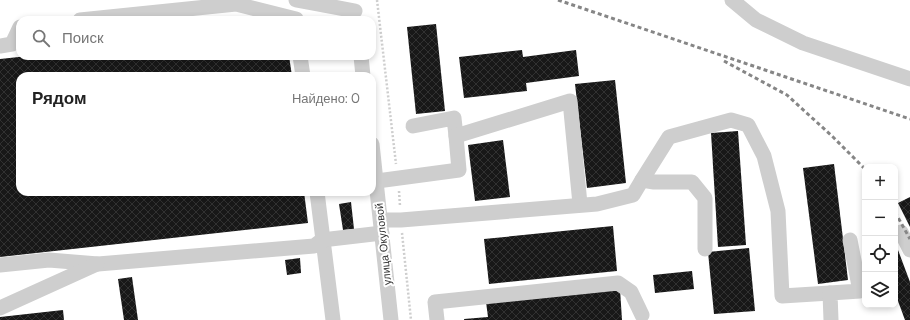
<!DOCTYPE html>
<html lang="ru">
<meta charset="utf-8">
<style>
body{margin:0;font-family:"DM Sans",sans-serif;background:#f6f6f6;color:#222}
.controls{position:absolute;right:12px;bottom:12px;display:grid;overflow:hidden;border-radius:8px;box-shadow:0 2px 6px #0003}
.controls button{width:36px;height:36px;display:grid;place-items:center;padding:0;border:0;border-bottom:1px solid #e0e0e0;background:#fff;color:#222;font:20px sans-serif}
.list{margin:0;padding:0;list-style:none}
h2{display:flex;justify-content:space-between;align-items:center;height:52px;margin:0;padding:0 16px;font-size:17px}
h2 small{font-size:13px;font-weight:400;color:#767676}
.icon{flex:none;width:22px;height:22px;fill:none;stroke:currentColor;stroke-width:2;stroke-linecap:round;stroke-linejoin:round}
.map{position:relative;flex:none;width:910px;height:320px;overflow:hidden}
.search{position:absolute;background:#fff;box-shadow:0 2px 6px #0003;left:16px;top:16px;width:360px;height:44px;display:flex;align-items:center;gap:10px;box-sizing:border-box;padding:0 14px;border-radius:12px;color:#767676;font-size:15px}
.panel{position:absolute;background:#fff;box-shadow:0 2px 6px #0003;left:16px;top:72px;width:360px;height:124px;border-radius:12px}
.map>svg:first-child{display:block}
.building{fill:url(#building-cross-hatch)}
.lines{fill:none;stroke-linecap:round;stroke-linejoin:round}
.path{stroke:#cecece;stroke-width:2.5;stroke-dasharray:2 2;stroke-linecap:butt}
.minor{stroke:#cecece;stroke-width:15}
.rail{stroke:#868686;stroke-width:3;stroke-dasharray:4 3;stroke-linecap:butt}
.labels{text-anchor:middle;stroke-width:4;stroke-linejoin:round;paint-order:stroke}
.street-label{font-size:11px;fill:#313131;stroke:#fff}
</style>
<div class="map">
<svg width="910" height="320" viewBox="0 0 910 320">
<defs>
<pattern id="building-cross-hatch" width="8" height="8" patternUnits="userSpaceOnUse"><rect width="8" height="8" fill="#181818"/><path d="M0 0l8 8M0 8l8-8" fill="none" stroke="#313131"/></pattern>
</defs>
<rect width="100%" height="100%" fill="#fff"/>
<g class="building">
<path d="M 436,24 L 445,111 L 416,114 L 407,27 Z"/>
<path d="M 522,50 L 523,57 L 576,50 L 579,76 L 526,83 L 527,91 L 464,98 L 459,57 Z"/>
<path d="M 28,56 L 289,56 L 292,76 L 20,76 L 20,192 L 304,192 L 308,223 L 0,257 L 0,59 Z"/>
<path d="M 615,80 L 626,183 L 587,188 L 575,84 Z"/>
<path d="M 738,131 L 746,245 L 718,247 L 711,133 Z"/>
<path d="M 503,140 L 510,197 L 475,201 L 468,145 Z"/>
<path d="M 834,164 L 848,280 L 818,284 L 803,168 Z"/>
<path d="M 910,197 L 910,227 L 898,203 Z"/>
<path d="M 351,202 L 354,229 L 343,230 L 339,204 Z"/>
<path d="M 613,226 L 617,271 L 489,284 L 484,239 Z"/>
<path d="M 895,242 L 910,282 L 910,320 L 905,320 L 895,293 Z"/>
<path d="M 749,248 L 755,311 L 714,314 L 708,252 Z"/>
<path d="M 300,258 L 301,273 L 287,275 L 285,260 Z"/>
<path d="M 692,271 L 694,289 L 655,293 L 653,275 Z"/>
<path d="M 132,277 L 138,320 L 124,320 L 118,279 Z"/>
<path d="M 620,289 L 622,320 L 464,320 L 464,319 L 488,317 L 486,302 Z"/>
<path d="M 63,310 L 64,320 L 0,320 L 0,317 Z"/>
</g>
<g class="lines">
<g class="path">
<path d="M 377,0 L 396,164"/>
<path d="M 399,191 L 400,206"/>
<path d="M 402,233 L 411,320"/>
</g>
<g class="minor">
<path d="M 296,0 L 355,11"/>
<path d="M 732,0 L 756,20 L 803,43 L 910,79"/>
<path d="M 80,20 L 236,4 L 296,19 L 296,20"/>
<path d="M 0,46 L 12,44 L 20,27"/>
<path d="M 300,56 L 303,76"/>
<path d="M 361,56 L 363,76"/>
<path d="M 413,126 L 454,118 L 456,136"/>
<path d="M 372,144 L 391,320"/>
<path d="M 377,181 L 459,170 L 456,136 L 570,101 L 580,204"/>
<path d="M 317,192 L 333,320"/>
<path d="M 381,220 L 401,220 L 597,204 L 633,195 L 642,180"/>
<path d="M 901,232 L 910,250"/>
<path d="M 705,249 L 705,198 L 692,182 L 654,182 L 642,180 L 669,137 L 731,120 L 748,125 L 764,156 L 778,211 L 782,296 L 830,293"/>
<path d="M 0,265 L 49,260 L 98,264 L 314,246 L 322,240 L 382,233"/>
<path d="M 0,308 L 97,264"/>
<path d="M 437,320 L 435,302 L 618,283 L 631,292 L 642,315"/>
<path d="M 831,320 L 830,293 L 860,291 L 850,240"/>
</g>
<g class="rail">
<path d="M 558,0 L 910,119"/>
<path d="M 724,61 L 787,95 L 833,137 L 865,169"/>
<path d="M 895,212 L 910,239"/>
</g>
</g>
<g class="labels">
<g class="street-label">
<text transform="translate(383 244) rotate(-96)" y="4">улица Окуловой</text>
</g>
</g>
</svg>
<div class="controls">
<button>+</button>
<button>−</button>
<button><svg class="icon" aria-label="locate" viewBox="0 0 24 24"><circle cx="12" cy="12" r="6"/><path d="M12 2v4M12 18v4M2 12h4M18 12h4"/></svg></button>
<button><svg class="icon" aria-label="layers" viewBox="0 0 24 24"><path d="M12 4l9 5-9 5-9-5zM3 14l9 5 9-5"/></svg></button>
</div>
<div class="search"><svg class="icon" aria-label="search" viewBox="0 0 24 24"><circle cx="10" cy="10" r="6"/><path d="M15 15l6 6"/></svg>Поиск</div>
<section class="panel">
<h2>Рядом<small>Найдено: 0</small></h2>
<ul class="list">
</ul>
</section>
</div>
